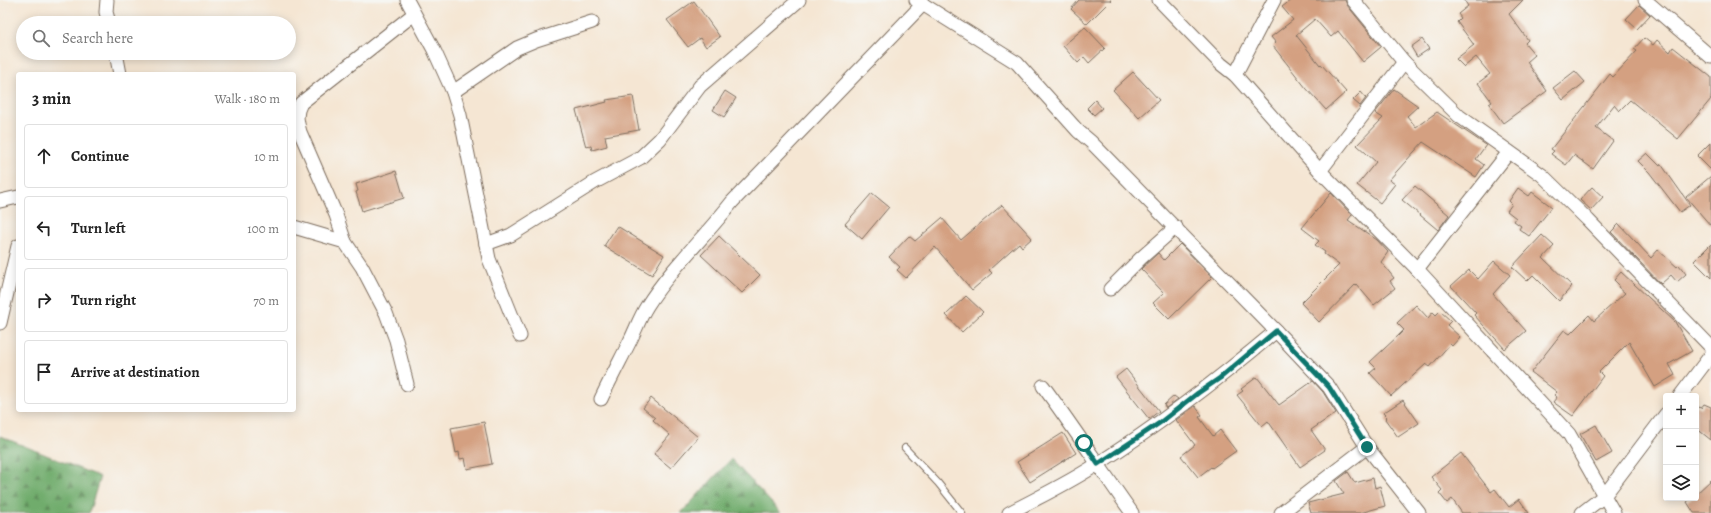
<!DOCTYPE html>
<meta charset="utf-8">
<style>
body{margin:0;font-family:Alegreya,serif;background:#f6f6f6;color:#222}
.controls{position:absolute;right:12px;bottom:12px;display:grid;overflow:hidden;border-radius:4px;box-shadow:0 2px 10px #0003}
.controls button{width:36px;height:36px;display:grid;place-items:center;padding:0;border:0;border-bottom:1px solid #e0e0e0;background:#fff;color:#222;font:20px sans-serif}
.stop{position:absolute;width:12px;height:12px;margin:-9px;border:3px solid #0f766e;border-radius:50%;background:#fff}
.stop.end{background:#0f766e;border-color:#fff;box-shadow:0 1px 4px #0008}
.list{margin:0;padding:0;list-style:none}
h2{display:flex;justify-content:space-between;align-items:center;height:52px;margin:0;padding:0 16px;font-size:17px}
h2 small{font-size:13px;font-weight:400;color:#767676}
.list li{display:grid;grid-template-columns:26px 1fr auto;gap:12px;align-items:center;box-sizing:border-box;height:64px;margin:0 8px 8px;padding:0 8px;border:1px solid #e0e0e0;border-radius:4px}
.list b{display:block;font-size:15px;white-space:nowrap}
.list em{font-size:13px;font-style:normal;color:#767676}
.icon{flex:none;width:22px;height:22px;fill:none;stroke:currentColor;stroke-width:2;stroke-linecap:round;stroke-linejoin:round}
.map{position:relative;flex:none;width:1711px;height:513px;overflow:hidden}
.search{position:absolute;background:#fff;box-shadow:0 2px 10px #0003;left:16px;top:16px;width:280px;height:44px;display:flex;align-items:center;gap:10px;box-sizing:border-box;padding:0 14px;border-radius:22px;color:#767676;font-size:15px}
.panel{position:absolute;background:#fff;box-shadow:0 2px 10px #0003;left:16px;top:72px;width:280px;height:340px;border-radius:4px}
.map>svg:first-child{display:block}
.forest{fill:url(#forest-firs);stroke:#566b45}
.building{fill:#d4a081}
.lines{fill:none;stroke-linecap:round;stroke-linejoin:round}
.lane-casing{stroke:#7c6c5d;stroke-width:8}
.street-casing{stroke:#7c6c5d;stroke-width:15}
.lane{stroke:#fff;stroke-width:6}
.street{stroke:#fff;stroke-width:13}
.route{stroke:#0f766e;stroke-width:5}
</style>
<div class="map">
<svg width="1711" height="513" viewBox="0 0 1711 513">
<defs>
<pattern id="forest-firs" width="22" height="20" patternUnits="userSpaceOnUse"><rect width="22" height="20" fill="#70ac6c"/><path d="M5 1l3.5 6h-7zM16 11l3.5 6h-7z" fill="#5d8c58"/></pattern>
</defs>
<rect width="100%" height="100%" fill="#f6f6f2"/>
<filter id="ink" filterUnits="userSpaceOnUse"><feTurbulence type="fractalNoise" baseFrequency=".025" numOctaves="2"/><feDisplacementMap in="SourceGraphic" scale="8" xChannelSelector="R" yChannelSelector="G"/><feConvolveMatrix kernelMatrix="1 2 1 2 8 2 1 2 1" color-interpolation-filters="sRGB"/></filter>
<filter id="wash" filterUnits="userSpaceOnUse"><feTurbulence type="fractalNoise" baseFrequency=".012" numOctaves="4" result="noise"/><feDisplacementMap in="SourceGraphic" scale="16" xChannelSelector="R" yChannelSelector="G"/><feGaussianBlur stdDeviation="0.9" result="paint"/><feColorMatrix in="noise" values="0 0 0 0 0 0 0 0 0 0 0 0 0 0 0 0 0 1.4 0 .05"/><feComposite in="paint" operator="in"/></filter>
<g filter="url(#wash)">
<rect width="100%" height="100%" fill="#f5e6d3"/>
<g class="forest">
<path d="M 0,436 L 100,477 L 89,513 L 0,513 Z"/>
<path d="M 731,459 L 781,513 L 681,513 Z"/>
</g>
<g id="blocks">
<g class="building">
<path d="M 1079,0 L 1111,0 L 1087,24 L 1071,9 Z"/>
<path d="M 1291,0 L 1345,0 L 1347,5 L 1381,47 L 1363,62 L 1338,31 L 1331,37 L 1315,19 L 1296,35 L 1320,65 L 1321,64 L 1346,92 L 1326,110 L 1306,88 L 1273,46 L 1276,43 L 1271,37 L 1293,20 L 1282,7 Z"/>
<path d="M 1464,0 L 1523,0 L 1509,14 L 1528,40 L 1525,43 L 1535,55 L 1527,62 L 1547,91 L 1503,123 L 1489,104 L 1492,102 L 1478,83 L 1490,74 L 1476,57 L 1464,67 L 1456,59 L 1474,45 L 1457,22 L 1461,18 L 1458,14 L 1468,6 Z"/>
<path d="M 694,1 L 720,37 L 706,47 L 700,38 L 688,47 L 667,20 Z"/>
<path d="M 1639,5 L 1650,15 L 1637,29 L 1626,19 Z"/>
<path d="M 1085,27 L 1105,48 L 1089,63 L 1084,57 L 1078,63 L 1063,46 Z"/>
<path d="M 1644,38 L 1653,45 L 1657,40 L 1670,52 L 1673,47 L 1711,77 L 1711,99 L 1678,139 L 1630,100 L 1619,111 L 1614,105 L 1596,128 L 1613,141 L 1593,169 L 1574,155 L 1566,165 L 1551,154 L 1554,151 L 1551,149 L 1610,74 L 1613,77 L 1637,51 L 1634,49 Z"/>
<path d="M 1422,39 L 1429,49 L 1417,57 L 1411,47 Z"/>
<path d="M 1575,71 L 1585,82 L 1563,100 L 1553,88 Z"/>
<path d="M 1133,72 L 1159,100 L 1139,118 L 1113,90 Z"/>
<path d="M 1394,89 L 1418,106 L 1407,116 L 1416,127 L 1437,112 L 1486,145 L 1476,159 L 1484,165 L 1476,177 L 1423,142 L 1389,180 L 1395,184 L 1380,203 L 1357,185 L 1376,162 L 1357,145 L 1383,118 L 1375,113 Z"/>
<path d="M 725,91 L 736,98 L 724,117 L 713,110 Z"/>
<path d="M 1361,92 L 1366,98 L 1360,106 L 1353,100 Z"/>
<path d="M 633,96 L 639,130 L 605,136 L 607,146 L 592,150 L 591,146 L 586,147 L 576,110 L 607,102 L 606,100 Z"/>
<path d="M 1095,100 L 1102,108 L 1094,115 L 1087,108 Z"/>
<path d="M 1711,142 L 1711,170 L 1697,156 Z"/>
<path d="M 1647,153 L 1660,166 L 1661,164 L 1690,205 L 1680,212 L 1649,172 L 1638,161 Z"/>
<path d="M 396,171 L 404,198 L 362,211 L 356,192 L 358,191 L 356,184 Z"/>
<path d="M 1711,176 L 1711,226 L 1686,197 Z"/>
<path d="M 1415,186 L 1449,215 L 1438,230 L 1402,200 Z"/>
<path d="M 1592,187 L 1603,197 L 1591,210 L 1580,200 Z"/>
<path d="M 1518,188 L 1529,196 L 1532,192 L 1552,207 L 1529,236 L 1519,229 L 1521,226 L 1514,221 L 1516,218 L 1507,211 L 1512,204 L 1509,201 Z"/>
<path d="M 872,193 L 889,207 L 862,239 L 845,224 Z"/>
<path d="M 1331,193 L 1352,215 L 1348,220 L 1377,240 L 1388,252 L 1381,262 L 1394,278 L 1390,281 L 1395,288 L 1374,305 L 1356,284 L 1319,322 L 1301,303 L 1339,265 L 1324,254 L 1325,252 L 1315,245 L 1319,241 L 1302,228 Z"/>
<path d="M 1002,205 L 1032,238 L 1022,247 L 1019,243 L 1001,259 L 989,270 L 992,273 L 972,290 L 935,247 L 906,278 L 897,270 L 900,267 L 889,257 L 909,236 L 915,241 L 942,218 L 961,240 Z"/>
<path d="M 1619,224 L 1651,258 L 1658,250 L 1677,267 L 1679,265 L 1686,274 L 1677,282 L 1671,275 L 1661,284 L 1611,232 Z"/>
<path d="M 617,226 L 664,255 L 652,275 L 604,246 Z"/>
<path d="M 1542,235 L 1554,246 L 1543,258 L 1572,286 L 1559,301 L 1533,275 L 1527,281 L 1512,267 Z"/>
<path d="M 719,236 L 760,275 L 742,293 L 701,255 Z"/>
<path d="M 1180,244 L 1212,277 L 1169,319 L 1153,303 L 1164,293 L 1141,269 L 1158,253 L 1164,260 Z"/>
<path d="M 1711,244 L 1711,278 L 1694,261 Z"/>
<path d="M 1494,261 L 1510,275 L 1493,294 L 1526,331 L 1505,349 L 1474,315 L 1476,313 L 1451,286 L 1469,270 L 1478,279 Z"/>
<path d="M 1621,272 L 1675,322 L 1692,351 L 1669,364 L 1675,375 L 1655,387 L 1629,342 L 1599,372 L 1603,376 L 1573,416 L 1553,402 L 1557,397 L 1554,395 L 1557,392 L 1531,372 L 1564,330 L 1570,334 L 1589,315 L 1594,321 L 1625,293 L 1618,287 L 1619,285 L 1614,280 Z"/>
<path d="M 966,296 L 983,312 L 962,332 L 946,315 Z"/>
<path d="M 1416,305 L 1428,318 L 1433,312 L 1436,315 L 1440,311 L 1451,321 L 1447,325 L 1460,337 L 1452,346 L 1450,344 L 1430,367 L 1426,364 L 1391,396 L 1370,373 L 1376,368 L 1370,362 L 1398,336 L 1404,330 L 1397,323 Z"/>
<path d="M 1126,369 L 1159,411 L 1149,419 L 1116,377 Z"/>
<path d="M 1257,377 L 1279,405 L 1313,381 L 1323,392 L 1336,413 L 1311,430 L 1325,450 L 1300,467 L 1268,421 L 1262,426 L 1237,395 L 1243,391 L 1241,389 Z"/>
<path d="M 1174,396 L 1178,399 L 1166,408 L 1164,405 Z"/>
<path d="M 651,398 L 698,437 L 671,468 L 654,454 L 670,435 L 653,420 L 655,418 L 643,408 Z"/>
<path d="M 1403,400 L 1419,423 L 1398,437 L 1385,419 L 1387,417 L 1383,413 Z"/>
<path d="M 1704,404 L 1711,407 L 1711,440 L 1696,428 L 1696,406 L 1701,408 Z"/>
<path d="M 1195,406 L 1202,415 L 1199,417 L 1213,436 L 1220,430 L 1236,451 L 1212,468 L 1211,467 L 1198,477 L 1181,456 L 1195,445 L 1176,420 Z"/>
<path d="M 484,422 L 492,464 L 467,469 L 465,458 L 460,459 L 459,452 L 456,453 L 451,428 Z"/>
<path d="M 1596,425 L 1612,453 L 1596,462 L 1580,434 Z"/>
<path d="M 1063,433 L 1076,453 L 1030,482 L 1017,462 Z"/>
<path d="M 1461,453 L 1491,492 L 1495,489 L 1509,507 L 1519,499 L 1529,513 L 1462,513 L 1452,499 L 1447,503 L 1439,493 L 1442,490 L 1431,477 Z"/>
<path d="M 1348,472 L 1355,483 L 1373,478 L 1375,488 L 1380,486 L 1385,506 L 1360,513 L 1311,513 L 1308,503 L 1344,494 L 1336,481 Z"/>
<path d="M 1711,480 L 1711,513 L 1694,513 L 1687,502 L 1692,498 L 1696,498 L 1696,494 Z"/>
</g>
</g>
</g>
<g filter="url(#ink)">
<use href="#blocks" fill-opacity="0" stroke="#7c6c5d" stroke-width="1"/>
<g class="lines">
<defs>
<path id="lane" d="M 905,448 L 938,483 L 962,513"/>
<g id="street">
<path d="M 107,0 L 106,12 L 109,23"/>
<path d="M 407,0 L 434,50 L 453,92 L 460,115 L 486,244 L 511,235 L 595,182 L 640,158 L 660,139 L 700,86 L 799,0"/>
<path d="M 916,0 L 1017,63 L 1078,131 L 1091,142 L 1276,331 L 1329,387 L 1367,447 L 1419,513"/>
<path d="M 1159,0 L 1221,64 L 1235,75 L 1320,171 L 1417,269 L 1569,434 L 1614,513"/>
<path d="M 1353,0 L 1404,62 L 1459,116 L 1542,175 L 1588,220 L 1711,347"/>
<path d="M 1645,0 L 1711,57"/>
<path d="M 116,53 L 120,74"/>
<path d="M 1235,75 L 1274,0"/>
<path d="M 453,92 L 517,48 L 536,40 L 592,22"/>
<path d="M 1320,171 L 1404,62"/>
<path d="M 0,201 L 18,197"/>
<path d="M 294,227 L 345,242 L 362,267 L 386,313 L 396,340 L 407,384"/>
<path d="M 345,242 L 336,215 L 300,132 C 297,121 295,114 301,103 L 414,14"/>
<path d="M 486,244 L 489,259 L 520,336"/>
<path d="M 1417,269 L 1509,152"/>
<path d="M 1110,289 L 1141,258 L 1176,227"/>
<path d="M 0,323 L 18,246"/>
<path d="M 1043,386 C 1074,428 1102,471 1132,513"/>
<path d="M 1680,396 L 1711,355"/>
<path d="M 601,399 C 610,380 620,361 630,341 C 636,329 640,317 647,306 C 671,268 705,237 732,202 L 923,4"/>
<path d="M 1009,513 C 1039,497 1071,482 1099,463 C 1162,423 1220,378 1276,331"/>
<path d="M 1281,513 L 1367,447"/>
<path d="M 1582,513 L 1604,496 L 1666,414"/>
</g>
</defs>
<use href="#lane" class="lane-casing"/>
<use href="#street" class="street-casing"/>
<use href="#lane" class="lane"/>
<use href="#street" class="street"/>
</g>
</g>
<g class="lines" filter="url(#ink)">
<path class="route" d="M 1084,443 L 1098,464 L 1161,422 L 1198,393 L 1220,378 L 1276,331 L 1329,387 L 1367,447"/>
</g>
</svg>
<div class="controls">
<button>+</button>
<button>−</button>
<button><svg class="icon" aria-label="layers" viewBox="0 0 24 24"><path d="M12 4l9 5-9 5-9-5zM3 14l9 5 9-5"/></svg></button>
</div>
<div class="stop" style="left:1084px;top:443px"></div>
<div class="stop end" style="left:1367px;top:447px"></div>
<div class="search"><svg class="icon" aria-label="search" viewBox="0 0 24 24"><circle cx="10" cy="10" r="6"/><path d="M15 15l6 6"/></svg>Search here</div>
<section class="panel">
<h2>3 min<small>Walk · 180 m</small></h2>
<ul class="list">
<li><svg class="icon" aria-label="ahead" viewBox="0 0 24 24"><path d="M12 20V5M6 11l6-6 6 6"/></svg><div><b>Continue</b></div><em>10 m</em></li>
<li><svg class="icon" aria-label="left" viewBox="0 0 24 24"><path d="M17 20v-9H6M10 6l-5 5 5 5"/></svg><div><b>Turn left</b></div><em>100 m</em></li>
<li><svg class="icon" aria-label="right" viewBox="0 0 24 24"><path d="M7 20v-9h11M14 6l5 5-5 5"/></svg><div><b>Turn right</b></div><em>70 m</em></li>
<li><svg class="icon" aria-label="arrive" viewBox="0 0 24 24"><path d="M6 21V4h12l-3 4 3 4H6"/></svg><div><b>Arrive at destination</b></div></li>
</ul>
</section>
</div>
